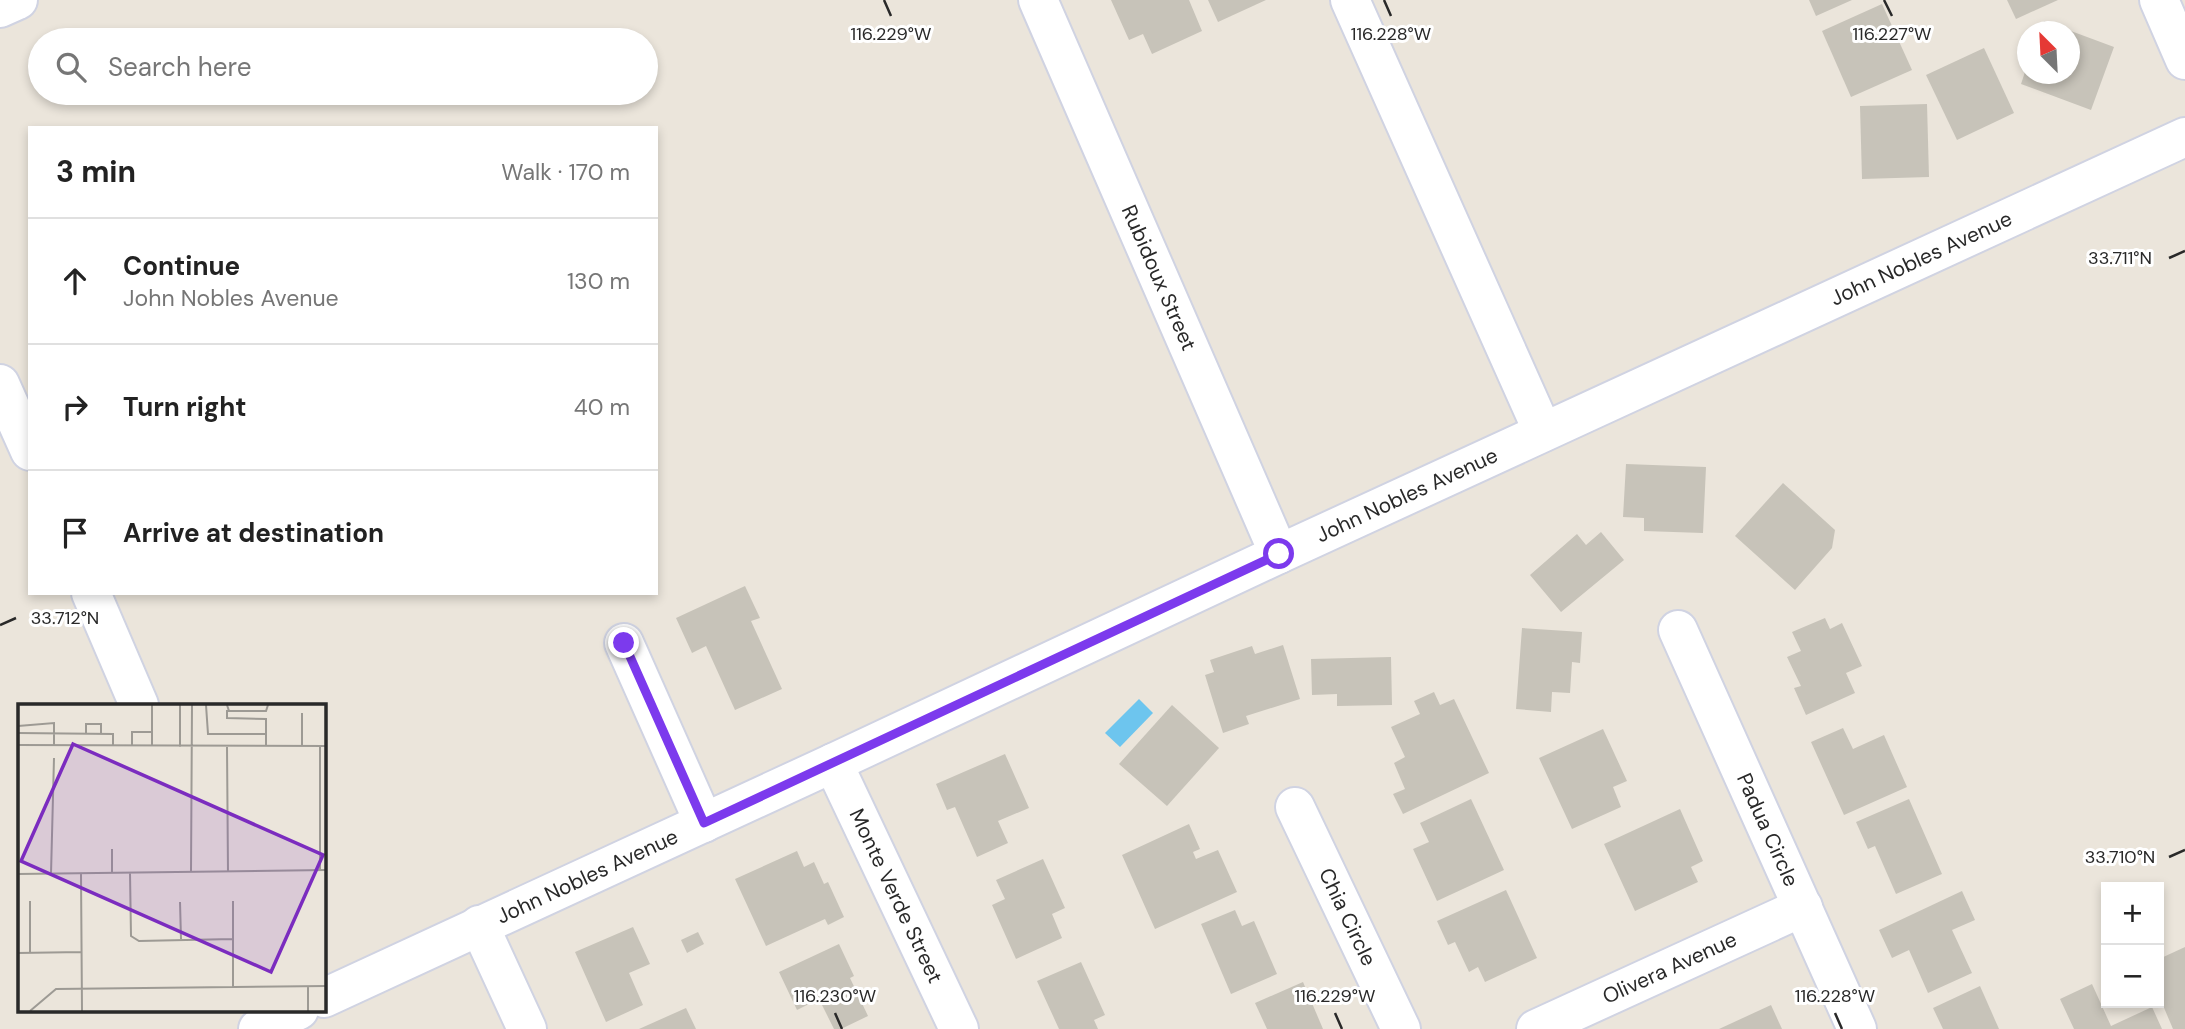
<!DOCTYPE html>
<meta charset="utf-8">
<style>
body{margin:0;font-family:"DM Sans",sans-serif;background:#f6f6f6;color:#222}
.controls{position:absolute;right:21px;bottom:21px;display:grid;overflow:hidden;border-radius:0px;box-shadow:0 4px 10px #0003}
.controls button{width:63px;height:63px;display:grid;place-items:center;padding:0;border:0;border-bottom:2px solid #e0e0e0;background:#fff;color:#222;font:35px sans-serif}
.compass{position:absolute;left:2017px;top:21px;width:63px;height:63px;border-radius:50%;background:#fff;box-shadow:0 4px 10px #0003;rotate:336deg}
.stop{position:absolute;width:21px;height:21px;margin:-16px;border:5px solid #7c3aed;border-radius:50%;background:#fff}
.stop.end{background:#7c3aed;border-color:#fff;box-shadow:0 2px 7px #0008}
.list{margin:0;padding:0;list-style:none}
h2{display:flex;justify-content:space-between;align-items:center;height:91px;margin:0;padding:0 28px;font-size:30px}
h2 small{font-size:23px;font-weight:400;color:#767676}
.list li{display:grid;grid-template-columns:46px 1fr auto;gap:21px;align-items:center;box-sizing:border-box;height:126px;padding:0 28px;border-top:2px solid #e0e0e0}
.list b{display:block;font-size:26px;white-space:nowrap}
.list p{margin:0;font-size:23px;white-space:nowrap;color:#767676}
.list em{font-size:23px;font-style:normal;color:#767676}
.icon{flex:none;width:38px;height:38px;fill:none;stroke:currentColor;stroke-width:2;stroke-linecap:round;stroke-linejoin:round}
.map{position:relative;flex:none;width:2185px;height:1029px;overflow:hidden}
.search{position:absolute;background:#fff;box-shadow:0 4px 10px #0003;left:28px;top:28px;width:630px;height:77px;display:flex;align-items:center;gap:18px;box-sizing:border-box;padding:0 24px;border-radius:38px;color:#767676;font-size:26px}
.panel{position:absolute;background:#fff;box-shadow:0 4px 10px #0003;left:28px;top:126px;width:630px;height:469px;border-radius:0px}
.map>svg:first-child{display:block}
.water{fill:#6dc5ee}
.building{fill:#c7c3b9}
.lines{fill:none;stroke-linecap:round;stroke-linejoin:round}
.minor-casing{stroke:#d0d3e2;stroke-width:42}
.minor{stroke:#fff;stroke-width:38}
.route{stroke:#7c3aed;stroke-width:9}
.ticks{fill:none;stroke:#292929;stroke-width:2.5}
.labels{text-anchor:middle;stroke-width:6;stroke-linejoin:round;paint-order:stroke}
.street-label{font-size:21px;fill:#292929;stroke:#fff}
.inset-road{fill:none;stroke:#9d9a94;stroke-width:2}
.view{fill:#7b2cbf;fill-opacity:0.15;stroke:#7b2cbf;stroke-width:3.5}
.inset-edge{fill:none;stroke:#292929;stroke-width:3.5}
.ticks-label{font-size:18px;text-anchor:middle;fill:#292929;stroke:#fff;stroke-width:6;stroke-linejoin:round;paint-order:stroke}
</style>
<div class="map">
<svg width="2185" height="1029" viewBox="0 0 2185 1029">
<rect width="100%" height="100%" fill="#ebe5db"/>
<path class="water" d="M 1139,699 L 1153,713 L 1120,747 L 1105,733 Z"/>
<g class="building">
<path d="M 1111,0 L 1189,0 L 1202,31 L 1152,54 L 1143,34 L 1129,40 Z"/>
<path d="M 1208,0 L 1266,0 L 1218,22 Z"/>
<path d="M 1809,0 L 1852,0 L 1816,16 Z"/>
<path d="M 2007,0 L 2058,0 L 2016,19 Z"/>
<path d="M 1882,4 L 1912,70 L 1851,97 L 1822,31 Z"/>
<path d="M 2044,21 L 2114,47 L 2091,110 L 2021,84 L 2027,66 L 2028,74 L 2070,74 L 2070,32 L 2040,32 Z"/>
<path d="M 1984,48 L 2014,113 L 1957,140 L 1926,75 Z"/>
<path d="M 1927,104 L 1929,177 L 1862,179 L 1860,106 Z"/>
<path d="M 1626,464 L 1706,467 L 1703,533 L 1644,531 L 1644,518 L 1623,517 Z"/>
<path d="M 1783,483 L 1835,530 L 1832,548 L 1795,590 L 1735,536 Z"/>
<path d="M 1601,532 L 1624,560 L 1561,612 L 1530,575 L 1577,534 L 1586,545 Z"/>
<path d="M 745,586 L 760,618 L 751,621 L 782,689 L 735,710 L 706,646 L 692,653 L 676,618 Z"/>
<path d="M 1825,618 L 1830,629 L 1842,623 L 1862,666 L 1846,673 L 1855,693 L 1806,715 L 1794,688 L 1801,686 L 1787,657 L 1801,651 L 1792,632 Z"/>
<path d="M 1522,628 L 1582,632 L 1580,663 L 1572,662 L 1570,693 L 1552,692 L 1551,712 L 1516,709 Z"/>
<path d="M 1283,645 L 1300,699 L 1246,716 L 1249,724 L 1223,733 L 1205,675 L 1214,672 L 1210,660 L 1252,646 L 1255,654 Z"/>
<path d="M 1391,657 L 1392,705 L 1337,706 L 1337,694 L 1312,695 L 1311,659 Z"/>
<path d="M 1434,692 L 1440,705 L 1454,699 L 1489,773 L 1403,814 L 1393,794 L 1405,789 L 1394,763 L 1405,757 L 1391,727 L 1420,714 L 1414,701 Z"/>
<path d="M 1172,705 L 1219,748 L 1167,806 L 1119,764 Z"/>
<path d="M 1843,728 L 1853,749 L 1884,735 L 1907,787 L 1844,815 L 1811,742 Z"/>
<path d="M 1603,729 L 1627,781 L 1613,787 L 1621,807 L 1572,829 L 1539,758 Z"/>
<path d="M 1005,754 L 1029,808 L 998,821 L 1008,843 L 977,857 L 955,807 L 947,810 L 936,784 Z"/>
<path d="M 1471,799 L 1504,870 L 1437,901 L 1413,849 L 1429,842 L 1420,823 Z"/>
<path d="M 1909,799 L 1942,874 L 1896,894 L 1875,846 L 1868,849 L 1856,822 Z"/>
<path d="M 1680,809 L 1703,861 L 1691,867 L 1698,882 L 1635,911 L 1604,844 Z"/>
<path d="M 1189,824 L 1200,849 L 1193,852 L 1196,859 L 1218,850 L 1237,892 L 1155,929 L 1122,855 Z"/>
<path d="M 797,851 L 804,867 L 814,862 L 824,884 L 828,882 L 844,917 L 828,925 L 825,919 L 766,946 L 735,879 Z"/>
<path d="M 1043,859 L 1065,908 L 1052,914 L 1062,938 L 1016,959 L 992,905 L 1005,899 L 996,880 Z"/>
<path d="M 1506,890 L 1537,958 L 1485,982 L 1478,967 L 1469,972 L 1455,942 L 1448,945 L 1437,921 Z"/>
<path d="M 1962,891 L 1975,920 L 1952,930 L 1972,973 L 1928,993 L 1909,950 L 1892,958 L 1879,930 Z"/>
<path d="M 1235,910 L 1242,926 L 1254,921 L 1277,974 L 1231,994 L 1201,924 Z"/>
<path d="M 633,927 L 650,964 L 629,973 L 643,1005 L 606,1022 L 575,952 Z"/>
<path d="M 698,932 L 704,944 L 687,953 L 681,940 Z"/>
<path d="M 839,944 L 854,976 L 850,978 L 868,1016 L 841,1029 L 834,1029 L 819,999 L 797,1010 L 779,972 Z"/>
<path d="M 2185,947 L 2185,1029 L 2173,1029 L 2159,996 L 2159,959 Z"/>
<path d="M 1081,962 L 1105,1015 L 1094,1020 L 1098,1029 L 1059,1029 L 1037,981 Z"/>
<path d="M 1303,982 L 1323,1029 L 1267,1029 L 1255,1003 Z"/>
<path d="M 2092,984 L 2111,1026 L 2152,1007 L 2162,1029 L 2074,1029 L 2060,999 Z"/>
<path d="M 1980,986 L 1999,1029 L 1943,1029 L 1933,1008 Z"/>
<path d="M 1771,1005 L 1782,1029 L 1719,1029 Z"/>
<path d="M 686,1008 L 696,1029 L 639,1029 Z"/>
</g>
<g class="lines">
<defs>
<g id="minor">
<path id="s1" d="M 1038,0 L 1279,554"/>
<path d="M 1350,0 L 1543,432"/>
<path d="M 2159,0 L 2185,60"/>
<path d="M 0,8 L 18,0"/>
<path d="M 0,384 L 30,451"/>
<path d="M 91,593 L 139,705"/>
<path id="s2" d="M 1678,630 L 1857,1029"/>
<path d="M 624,643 L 704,823"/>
<path id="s3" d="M 833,763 L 959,1029"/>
<path id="s4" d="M 1295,807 L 1401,1029"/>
<path d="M 479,925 L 527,1029"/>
<path id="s5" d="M 324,998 L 833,763 L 1279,554 L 2185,137"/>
<path d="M 258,1029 L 299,1010"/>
<path id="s6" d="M 1536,1029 L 1803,907"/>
</g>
</defs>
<use href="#minor" class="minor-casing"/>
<use href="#minor" class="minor"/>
</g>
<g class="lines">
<path class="route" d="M 624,643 L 704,823 L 1279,554"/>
</g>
<path class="ticks" d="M 884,0 L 891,16M 1384,0 L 1391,16M 1884,0 L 1892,16M 2169,258 L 2185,251M 0,625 L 16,618M 2169,857 L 2185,850M 835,1013 L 842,1029M 1335,1013 L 1342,1029M 1835,1013 L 1842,1029"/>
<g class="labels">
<g class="street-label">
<text dy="7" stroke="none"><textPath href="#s5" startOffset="1760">John Nobles Avenue</textPath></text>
<text dy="7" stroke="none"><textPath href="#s1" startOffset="303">Rubidoux Street</textPath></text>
<text dy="7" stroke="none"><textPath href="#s5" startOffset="1194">John Nobles Avenue</textPath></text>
<text dy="7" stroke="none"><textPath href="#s2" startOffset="219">Padua Circle</textPath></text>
<text dy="7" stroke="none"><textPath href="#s5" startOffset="290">John Nobles Avenue</textPath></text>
<text dy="7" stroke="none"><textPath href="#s3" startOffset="147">Monte Verde Street</textPath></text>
<text dy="7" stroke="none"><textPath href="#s4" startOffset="122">Chia Circle</textPath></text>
<text dy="7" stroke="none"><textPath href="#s6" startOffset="147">Olivera Avenue</textPath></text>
</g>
</g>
<g transform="translate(18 704)">
<rect width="308" height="308" fill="#ebe5db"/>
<path class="inset-road" d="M 134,1 L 134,41M 162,1 L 162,43M 188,1 L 190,30 L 248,30M 209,1 L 211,7 L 248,7 L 250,1M 209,6 L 209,14 L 248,15 L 248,43M 284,9 L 284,43M 0,22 L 36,19 L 36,41M 0,29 L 95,30 L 95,41M 68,29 L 68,20 L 83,20 L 83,29M 0,41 L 308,42M 114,41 L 114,28 L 134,28M 209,43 L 210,168M 94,145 L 94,169M 302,166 L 302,42M 173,168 L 174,1M 112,169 L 113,232 L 121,237 L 215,235M 0,170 L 308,166M 33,170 L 36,54M 63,170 L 64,307M 12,197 L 12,249M 215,197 L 215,283M 162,198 L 163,235M 0,249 L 64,248M 290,282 L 290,307M 12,307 L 38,285 L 308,282"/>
<path class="view" d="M 55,40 L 305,151 L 253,268 L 3,157 Z"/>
<rect width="308" height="308" class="inset-edge"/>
</g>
<g class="ticks-label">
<text x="891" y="40">116.229°W</text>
<text x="1391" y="40">116.228°W</text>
<text x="1892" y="40">116.227°W</text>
<text x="2120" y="264">33.711°N</text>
<text x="65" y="624">33.712°N</text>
<text x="2120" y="863">33.710°N</text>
<text x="835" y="1002">116.230°W</text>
<text x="1335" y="1002">116.229°W</text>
<text x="1835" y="1002">116.228°W</text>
</g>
</svg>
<div class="controls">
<button>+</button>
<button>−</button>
</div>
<svg class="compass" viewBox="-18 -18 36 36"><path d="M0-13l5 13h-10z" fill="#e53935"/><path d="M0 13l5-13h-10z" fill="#767676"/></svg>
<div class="stop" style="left:1279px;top:554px"></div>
<div class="stop end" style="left:624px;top:643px"></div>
<div class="search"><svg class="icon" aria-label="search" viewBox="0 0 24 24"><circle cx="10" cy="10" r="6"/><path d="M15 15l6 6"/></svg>Search here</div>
<section class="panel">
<h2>3 min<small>Walk · 170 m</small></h2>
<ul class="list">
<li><svg class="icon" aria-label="ahead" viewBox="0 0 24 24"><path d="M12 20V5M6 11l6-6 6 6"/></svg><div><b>Continue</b><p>John Nobles Avenue</p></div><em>130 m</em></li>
<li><svg class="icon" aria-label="right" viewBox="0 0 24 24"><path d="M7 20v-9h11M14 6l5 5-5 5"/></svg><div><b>Turn right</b></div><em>40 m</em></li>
<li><svg class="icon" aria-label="arrive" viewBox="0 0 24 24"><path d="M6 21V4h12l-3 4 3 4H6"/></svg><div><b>Arrive at destination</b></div></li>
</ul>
</section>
</div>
